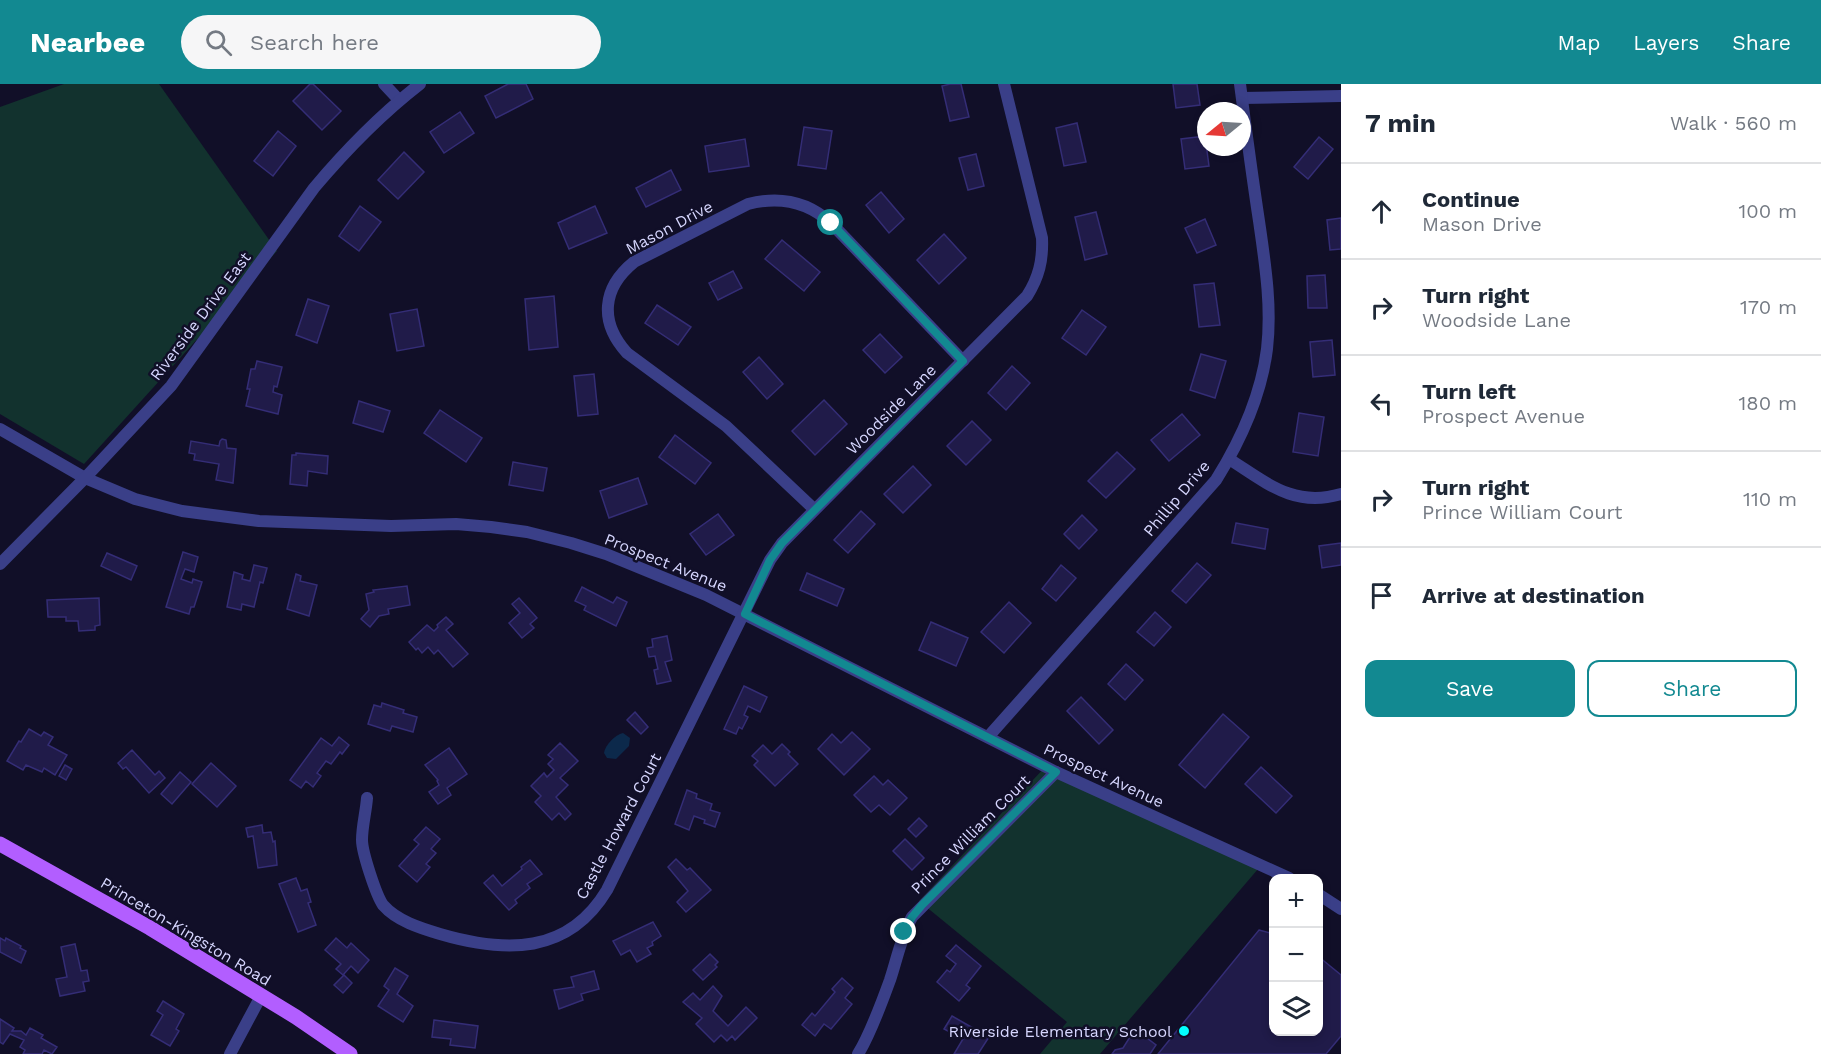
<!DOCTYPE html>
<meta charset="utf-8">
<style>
body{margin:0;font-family:"Work Sans",sans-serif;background:#f6f6f7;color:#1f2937}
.controls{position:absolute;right:18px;bottom:18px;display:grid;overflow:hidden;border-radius:12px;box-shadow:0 3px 9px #0003}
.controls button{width:54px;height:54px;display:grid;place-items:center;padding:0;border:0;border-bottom:2px solid #e0e1e3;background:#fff;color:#1f2937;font:30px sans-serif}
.compass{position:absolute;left:1197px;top:18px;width:54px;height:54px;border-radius:50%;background:#fff;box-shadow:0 3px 9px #0003;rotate:252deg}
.stop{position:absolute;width:18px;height:18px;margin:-14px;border:4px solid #128991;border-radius:50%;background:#fff}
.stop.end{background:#128991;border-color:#fff;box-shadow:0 2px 6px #0008}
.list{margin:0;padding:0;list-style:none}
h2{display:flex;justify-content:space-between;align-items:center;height:78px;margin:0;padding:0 24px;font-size:26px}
h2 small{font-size:20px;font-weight:400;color:#747a83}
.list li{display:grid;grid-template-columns:39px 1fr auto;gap:18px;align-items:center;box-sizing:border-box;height:96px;padding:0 24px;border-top:2px solid #e0e1e3}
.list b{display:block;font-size:22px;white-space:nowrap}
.list p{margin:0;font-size:20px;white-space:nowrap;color:#747a83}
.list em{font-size:20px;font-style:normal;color:#747a83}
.actions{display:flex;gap:12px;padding:18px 24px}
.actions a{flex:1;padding:14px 0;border:2px solid #128991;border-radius:12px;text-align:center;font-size:21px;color:#128991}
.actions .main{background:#128991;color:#fff}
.icon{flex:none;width:33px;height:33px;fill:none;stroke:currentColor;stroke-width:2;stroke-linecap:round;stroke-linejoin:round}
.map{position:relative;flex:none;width:1341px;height:970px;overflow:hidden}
header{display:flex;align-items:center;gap:36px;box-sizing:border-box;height:84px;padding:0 30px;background:#128991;color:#fff}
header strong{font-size:28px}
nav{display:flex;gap:33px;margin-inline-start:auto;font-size:21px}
.search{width:420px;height:54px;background:#f6f6f7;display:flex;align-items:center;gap:15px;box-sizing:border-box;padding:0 21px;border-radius:33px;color:#747a83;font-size:22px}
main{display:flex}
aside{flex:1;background:#fff}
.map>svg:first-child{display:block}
.green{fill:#12322e}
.water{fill:#0c294b}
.building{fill:#201b49;stroke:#342d76;stroke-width:1.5}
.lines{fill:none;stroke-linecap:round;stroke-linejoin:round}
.minor{stroke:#3a3f88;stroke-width:12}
.major{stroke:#b25eff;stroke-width:15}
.route{stroke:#128991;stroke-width:8}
.poi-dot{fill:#03fffe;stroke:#110f28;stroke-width:2}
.labels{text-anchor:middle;stroke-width:5;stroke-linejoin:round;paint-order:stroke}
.street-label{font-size:16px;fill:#d7d7ff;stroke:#110f28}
.poi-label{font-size:16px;fill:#d7d7ff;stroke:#110f28;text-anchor:end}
</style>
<header>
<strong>Nearbee</strong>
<div class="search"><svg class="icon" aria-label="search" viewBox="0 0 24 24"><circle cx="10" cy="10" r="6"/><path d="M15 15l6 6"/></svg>Search here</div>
<nav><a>Map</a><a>Layers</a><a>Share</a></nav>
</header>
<main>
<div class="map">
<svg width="1341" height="970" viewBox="0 0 1341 970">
<rect width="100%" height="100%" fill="#110f28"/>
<g class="green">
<path d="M 64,0 L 159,0 L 277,167 L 84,380 L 0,330 L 0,23 Z"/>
<path d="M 1047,681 L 1264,778 L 1100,970 L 1040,970 L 1067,938 L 919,817 Z"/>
</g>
<path class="water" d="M 623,649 L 630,654 L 629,662 L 616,675 L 607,674 L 604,669 C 605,661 615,651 623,649 Z"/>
<g class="building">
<path d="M 310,0 L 313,0 L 341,27 L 322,46 L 293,17 Z"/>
<path d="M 508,0 L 526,0 L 533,15 L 496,34 L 485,12 Z"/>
<path d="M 950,0 L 961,0 L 969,33 L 950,37 L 942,2 Z"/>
<path d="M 1173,0 L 1197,0 L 1200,21 L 1176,24 Z"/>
<path d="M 460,28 L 474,49 L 444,69 L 430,48 Z"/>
<path d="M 1077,39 L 1086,78 L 1064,82 L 1056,44 Z"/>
<path d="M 804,43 L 832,47 L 826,85 L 798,81 Z"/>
<path d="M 278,47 L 296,62 L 273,92 L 254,77 Z"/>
<path d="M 1205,52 L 1209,82 L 1185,85 L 1181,55 Z"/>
<path d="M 1319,53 L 1333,65 L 1308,95 L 1294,83 Z"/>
<path d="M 745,55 L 749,82 L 709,88 L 705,62 Z"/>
<path d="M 404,68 L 424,88 L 398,115 L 378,96 Z"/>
<path d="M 976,70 L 984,102 L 968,106 L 959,74 Z"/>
<path d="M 671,86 L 681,106 L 646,123 L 636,104 Z"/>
<path d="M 881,108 L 904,135 L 889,149 L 866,121 Z"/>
<path d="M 360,122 L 381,138 L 359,167 L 339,152 Z"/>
<path d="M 595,122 L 607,149 L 569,165 L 558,139 Z"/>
<path d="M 1096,128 L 1107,170 L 1085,176 L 1075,133 Z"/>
<path d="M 1341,134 L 1341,165 L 1330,166 L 1327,136 Z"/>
<path d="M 1205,135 L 1216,161 L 1197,169 L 1185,144 Z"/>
<path d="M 944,150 L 966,174 L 939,200 L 917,176 Z"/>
<path d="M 782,156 L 820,188 L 804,207 L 765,175 Z"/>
<path d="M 733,187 L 742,204 L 718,216 L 709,199 Z"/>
<path d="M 1325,191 L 1327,224 L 1308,224 L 1307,192 Z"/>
<path d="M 1214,199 L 1220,241 L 1199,243 L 1194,201 Z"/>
<path d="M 554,212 L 558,263 L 529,266 L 525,215 Z"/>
<path d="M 308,215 L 329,222 L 317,259 L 296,251 Z"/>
<path d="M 657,221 L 691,243 L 678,261 L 645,239 Z"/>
<path d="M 417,225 L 424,262 L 397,267 L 390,230 Z"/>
<path d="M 1082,226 L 1106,243 L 1086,271 L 1062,254 Z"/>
<path d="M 880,250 L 902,273 L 885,289 L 863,266 Z"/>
<path d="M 1332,256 L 1335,291 L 1313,293 L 1310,258 Z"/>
<path d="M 1201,270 L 1226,277 L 1215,314 L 1190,306 Z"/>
<path d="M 759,273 L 783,300 L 767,315 L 743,288 Z"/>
<path d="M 257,277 L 282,283 L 277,303 L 274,302 L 273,308 L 282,311 L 278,330 L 246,322 L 250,305 L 247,305 L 251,285 L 255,285 Z"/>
<path d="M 1012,282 L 1030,299 L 1006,326 L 988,309 Z"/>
<path d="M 594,290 L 598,330 L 578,332 L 574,292 Z"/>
<path d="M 824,316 L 847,340 L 815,371 L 792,347 Z"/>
<path d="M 359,317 L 390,327 L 383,348 L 353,339 Z"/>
<path d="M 440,326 L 482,354 L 466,378 L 424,349 Z"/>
<path d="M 1299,329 L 1324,333 L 1318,372 L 1293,368 Z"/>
<path d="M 1182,330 L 1200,351 L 1169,377 L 1151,356 Z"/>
<path d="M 972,337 L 991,356 L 966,381 L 947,362 Z"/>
<path d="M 675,351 L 711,379 L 695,400 L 659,373 Z"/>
<path d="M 222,355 L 226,356 L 227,364 L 236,365 L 233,399 L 216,396 L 219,380 L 194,376 L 195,370 L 189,369 L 191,357 L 219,362 L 220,357 Z"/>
<path d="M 1117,368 L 1135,385 L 1106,414 L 1088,397 Z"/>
<path d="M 296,369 L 328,372 L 327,390 L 308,387 L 307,402 L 290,400 L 292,371 L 296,371 Z"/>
<path d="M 513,378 L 547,384 L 543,407 L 509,401 Z"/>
<path d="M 913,382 L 931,401 L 903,429 L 884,410 Z"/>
<path d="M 638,394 L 647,420 L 609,434 L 600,407 Z"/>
<path d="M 861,427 L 875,440 L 848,469 L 834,456 Z"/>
<path d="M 718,430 L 734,451 L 706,471 L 690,450 Z"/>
<path d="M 1082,431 L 1097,446 L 1079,465 L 1064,450 Z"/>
<path d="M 1236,439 L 1268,445 L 1265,465 L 1232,459 Z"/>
<path d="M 1341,459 L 1341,481 L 1322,484 L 1319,462 Z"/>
<path d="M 183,468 L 198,473 L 194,488 L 185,485 L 181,495 L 192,499 L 193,495 L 202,498 L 194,523 L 191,523 L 189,530 L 166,523 Z"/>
<path d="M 107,469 L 137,482 L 131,496 L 101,482 Z"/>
<path d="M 1197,479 L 1211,491 L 1186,519 L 1172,507 Z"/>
<path d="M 254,481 L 267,484 L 263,499 L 260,498 L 254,523 L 242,520 L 241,526 L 227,523 L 234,488 L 243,491 L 242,495 L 250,497 Z"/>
<path d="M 1061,481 L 1076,494 L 1056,517 L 1042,505 Z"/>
<path d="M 807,489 L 844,505 L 837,522 L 800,506 Z"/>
<path d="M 296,490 L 301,492 L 300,497 L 317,501 L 309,532 L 287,525 Z"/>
<path d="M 407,502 L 410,521 L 388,525 L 389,530 L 379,532 L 370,543 L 361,535 L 369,526 L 366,510 L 374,508 L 373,506 Z"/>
<path d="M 582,503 L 613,519 L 617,513 L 627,518 L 616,542 L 584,526 L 586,522 L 575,517 Z"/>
<path d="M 99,514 L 100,541 L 95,542 L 95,546 L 79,547 L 78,537 L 66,537 L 66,533 L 48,533 L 47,516 Z"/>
<path d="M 519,514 L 537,534 L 530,540 L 534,544 L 522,554 L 509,539 L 520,529 L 512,520 Z"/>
<path d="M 1009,518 L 1031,539 L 1004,569 L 981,548 Z"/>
<path d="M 1155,528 L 1171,543 L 1154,562 L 1137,548 Z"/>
<path d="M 446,533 L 453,540 L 446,546 L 468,570 L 453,583 L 438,566 L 434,570 L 428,563 L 422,569 L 418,564 L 416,566 L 409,558 L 427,541 L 434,547 L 438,543 L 437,541 Z"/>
<path d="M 931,538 L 968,554 L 956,582 L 919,566 Z"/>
<path d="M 667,552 L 672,576 L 665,578 L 671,597 L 657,600 L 654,586 L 658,585 L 655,572 L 649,573 L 647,564 L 653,563 L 652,555 Z"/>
<path d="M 1126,580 L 1143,596 L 1125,616 L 1108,600 Z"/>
<path d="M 744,602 L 767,613 L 760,628 L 748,622 L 744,631 L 748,633 L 742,645 L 739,643 L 736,650 L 724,645 Z"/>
<path d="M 1081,613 L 1113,646 L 1099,660 L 1067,627 Z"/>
<path d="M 382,619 L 404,626 L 403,629 L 417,633 L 413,648 L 392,642 L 390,647 L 368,640 L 374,621 L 381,623 Z"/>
<path d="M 635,628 L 648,643 L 641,650 L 627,636 Z"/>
<path d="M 1223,630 L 1249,653 L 1205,704 L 1179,681 Z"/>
<path d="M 29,645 L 41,652 L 44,648 L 53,653 L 48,661 L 67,671 L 55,691 L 44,684 L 42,688 L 26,681 L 23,686 L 7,677 L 19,657 L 21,658 Z"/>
<path d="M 852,648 L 870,665 L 844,691 L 818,665 L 832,650 L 841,659 Z"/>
<path d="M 339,653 L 349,661 L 342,670 L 340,668 L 331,680 L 326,677 L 317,689 L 321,692 L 313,703 L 306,697 L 301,704 L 290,696 L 321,654 L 332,662 Z"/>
<path d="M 560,659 L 578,677 L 560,694 L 568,701 L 556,713 L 571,730 L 565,736 L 559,729 L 552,736 L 535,718 L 541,712 L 531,702 L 544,689 L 547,693 L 554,686 L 548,680 L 553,675 L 548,671 Z"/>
<path d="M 782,660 L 790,668 L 788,670 L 798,680 L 775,702 L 754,681 L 758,677 L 752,672 L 763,661 L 772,670 Z"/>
<path d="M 449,664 L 467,690 L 447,704 L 451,711 L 438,720 L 429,708 L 439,701 L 437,697 L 438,696 L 425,681 Z"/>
<path d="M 132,666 L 155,691 L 159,687 L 165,694 L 149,709 L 126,683 L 123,685 L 118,679 Z"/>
<path d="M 211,679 L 236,702 L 217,723 L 192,700 Z"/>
<path d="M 65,681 L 72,685 L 66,696 L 59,692 Z"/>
<path d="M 1261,683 L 1292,712 L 1276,729 L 1245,700 Z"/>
<path d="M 180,688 L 191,698 L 172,720 L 161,710 Z"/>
<path d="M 874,692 L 883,701 L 888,696 L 907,714 L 890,731 L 879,721 L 871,728 L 854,711 Z"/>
<path d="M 687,706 L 697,710 L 696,714 L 712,720 L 710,726 L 720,729 L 715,743 L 704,739 L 705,736 L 694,732 L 689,746 L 675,740 Z"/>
<path d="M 919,734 L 927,742 L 916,753 L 908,745 Z"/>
<path d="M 262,741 L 263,749 L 271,748 L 273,758 L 275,757 L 277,781 L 258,784 L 253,752 L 248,753 L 246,744 Z"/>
<path d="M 426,743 L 440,755 L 431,765 L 436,769 L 426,780 L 430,783 L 417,798 L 399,782 L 419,760 L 414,756 Z"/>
<path d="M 905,755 L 924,774 L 912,786 L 893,767 Z"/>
<path d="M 676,775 L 687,786 L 690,784 L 711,806 L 686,828 L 677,818 L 688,807 L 668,783 Z"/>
<path d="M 530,776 L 542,790 L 527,800 L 530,804 L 515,816 L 517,819 L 509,826 L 484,799 L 493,791 L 502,802 L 522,785 L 521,783 Z"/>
<path d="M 296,794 L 301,807 L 307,805 L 311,818 L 308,819 L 316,841 L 298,848 L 279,800 Z"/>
<path d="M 653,838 L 661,852 L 652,858 L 653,861 L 647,864 L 651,870 L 637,878 L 630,866 L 621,871 L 613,857 Z"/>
<path d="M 1259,846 L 1274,850 L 1274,948 L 1318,948 L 1319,873 L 1341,891 L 1341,952 L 1326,970 L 1158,970 Z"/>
<path d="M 0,854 L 5,857 L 6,854 L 21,862 L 20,864 L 26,867 L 21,879 L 0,868 Z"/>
<path d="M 336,854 L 347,864 L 351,859 L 369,876 L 358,889 L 351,882 L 343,891 L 336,885 L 341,880 L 325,866 Z"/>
<path d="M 75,860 L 81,887 L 87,886 L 89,897 L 83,898 L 85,907 L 60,912 L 56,895 L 67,893 L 61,863 Z"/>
<path d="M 956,861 L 981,882 L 966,901 L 970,904 L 959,917 L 937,898 L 947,886 L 950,888 L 956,880 L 946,872 Z"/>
<path d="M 710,870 L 718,878 L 715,881 L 717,883 L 703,896 L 693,886 Z"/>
<path d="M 395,884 L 408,892 L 397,910 L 413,922 L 403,938 L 378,922 L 389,906 L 384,902 Z"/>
<path d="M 594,887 L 599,905 L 581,910 L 583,916 L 559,925 L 554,906 L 574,903 L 571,893 Z"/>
<path d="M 344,891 L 352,899 L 343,909 L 334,901 Z"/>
<path d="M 842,894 L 853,904 L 845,914 L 852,920 L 831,945 L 824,940 L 815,952 L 802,941 L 812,929 L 815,932 L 835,908 L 832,905 Z"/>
<path d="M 713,902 L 722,912 L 713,927 L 728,942 L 746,923 L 757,934 L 735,956 L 732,952 L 727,957 L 721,951 L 714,958 L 696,940 L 702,934 L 683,918 L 693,909 L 700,916 Z"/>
<path d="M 163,917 L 184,930 L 176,945 L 179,947 L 170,962 L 151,951 L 163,931 L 157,927 Z"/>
<path d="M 952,932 L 989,953 L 978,970 L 954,970 L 963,955 L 944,945 Z"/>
<path d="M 0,935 L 14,944 L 12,947 L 21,947 L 26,951 L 30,944 L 43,951 L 41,954 L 57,963 L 52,970 L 44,966 L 42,970 L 23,970 L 25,966 L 20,963 L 24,956 L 10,950 L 3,960 L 0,958 Z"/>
<path d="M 434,936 L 478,942 L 475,964 L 450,961 L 451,955 L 432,953 Z"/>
<path d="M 1135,945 L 1156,961 L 1150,970 L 1112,970 L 1115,966 L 1123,964 Z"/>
</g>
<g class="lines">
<g class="minor">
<path d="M 384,0 L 399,16"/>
<path d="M 1242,14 L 1341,12"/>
<path d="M 0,345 L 85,394 L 135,415 L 182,427 L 259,437 L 391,442 L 456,440 L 491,443 L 527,448 L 571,459 L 606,470 L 706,511 L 1056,688 L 1289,794"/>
<path d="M 1229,375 C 1267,399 1294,424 1341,410"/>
<path d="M 814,425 L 726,342 L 627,269 C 599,238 602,204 634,178 L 748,120 C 779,112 807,117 831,139 L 963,277"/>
<path d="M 0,480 L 85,394 L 171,302 L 314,104 C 346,66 380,31 420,0"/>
<path d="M 988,653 L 1216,396 C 1241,356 1261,312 1267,265 C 1272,222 1265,179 1259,137 C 1252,91 1246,46 1240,0"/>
<path d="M 367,714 C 366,728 362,742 362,756 C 362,768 376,811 383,821 C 397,837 420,844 440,850 C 505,869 568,871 607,806 L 770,476 L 782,459 L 1027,212 C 1039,193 1043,176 1042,154 L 1004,0"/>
<path d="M 1318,810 L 1341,825"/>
<path d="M 230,970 L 261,912"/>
<path d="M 858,970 C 870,951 882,918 890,896 C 897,875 901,853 912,833 L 1056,688"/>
</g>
<path class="major" d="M 0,760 L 150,844 L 296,933 L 350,970"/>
</g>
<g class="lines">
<path class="route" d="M 831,139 L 963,277 L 782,459 L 770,476 L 745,530 L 1056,688 L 922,821 L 912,833 L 904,848"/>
</g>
<circle class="poi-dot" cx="1184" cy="947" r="6"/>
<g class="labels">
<g class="street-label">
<text transform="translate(669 143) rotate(-28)" y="6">Mason Drive</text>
<text transform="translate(200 232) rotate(-53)" y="6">Riverside Drive East</text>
<text transform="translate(891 325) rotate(-45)" y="6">Woodside Lane</text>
<text transform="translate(1176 414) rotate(-50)" y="6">Phillip Drive</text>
<text transform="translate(666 478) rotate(22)" y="6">Prospect Avenue</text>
<text transform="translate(1104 691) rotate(25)" y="6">Prospect Avenue</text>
<text transform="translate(618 742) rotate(-62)" y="6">Castle Howard Court</text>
<text transform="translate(970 750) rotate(-45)" y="6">Prince William Court</text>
<text transform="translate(186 847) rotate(31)" y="6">Princeton-Kingston Road</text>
</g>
<g class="poi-label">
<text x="1172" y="953">Riverside Elementary School</text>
</g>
</g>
</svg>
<div class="controls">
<button>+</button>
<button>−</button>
<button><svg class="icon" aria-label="layers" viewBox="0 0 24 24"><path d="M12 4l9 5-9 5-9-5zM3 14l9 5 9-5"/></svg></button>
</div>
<svg class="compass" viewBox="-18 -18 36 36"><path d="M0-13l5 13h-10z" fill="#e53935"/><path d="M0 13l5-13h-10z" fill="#747a83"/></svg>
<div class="stop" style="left:831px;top:139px"></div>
<div class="stop end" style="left:904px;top:848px"></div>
</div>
<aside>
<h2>7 min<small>Walk · 560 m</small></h2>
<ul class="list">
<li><svg class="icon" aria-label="ahead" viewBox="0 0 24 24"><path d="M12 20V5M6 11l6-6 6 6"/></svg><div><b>Continue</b><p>Mason Drive</p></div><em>100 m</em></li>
<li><svg class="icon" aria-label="right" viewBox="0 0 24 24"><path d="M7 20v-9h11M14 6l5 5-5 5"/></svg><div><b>Turn right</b><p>Woodside Lane</p></div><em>170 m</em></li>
<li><svg class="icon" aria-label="left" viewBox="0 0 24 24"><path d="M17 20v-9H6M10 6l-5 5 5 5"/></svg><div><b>Turn left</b><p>Prospect Avenue</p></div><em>180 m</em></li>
<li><svg class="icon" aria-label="right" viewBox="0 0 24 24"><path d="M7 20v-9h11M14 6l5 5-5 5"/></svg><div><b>Turn right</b><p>Prince William Court</p></div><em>110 m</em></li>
<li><svg class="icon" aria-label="arrive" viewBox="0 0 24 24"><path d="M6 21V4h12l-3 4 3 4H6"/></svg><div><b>Arrive at destination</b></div></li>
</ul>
<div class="actions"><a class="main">Save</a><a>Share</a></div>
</aside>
</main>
